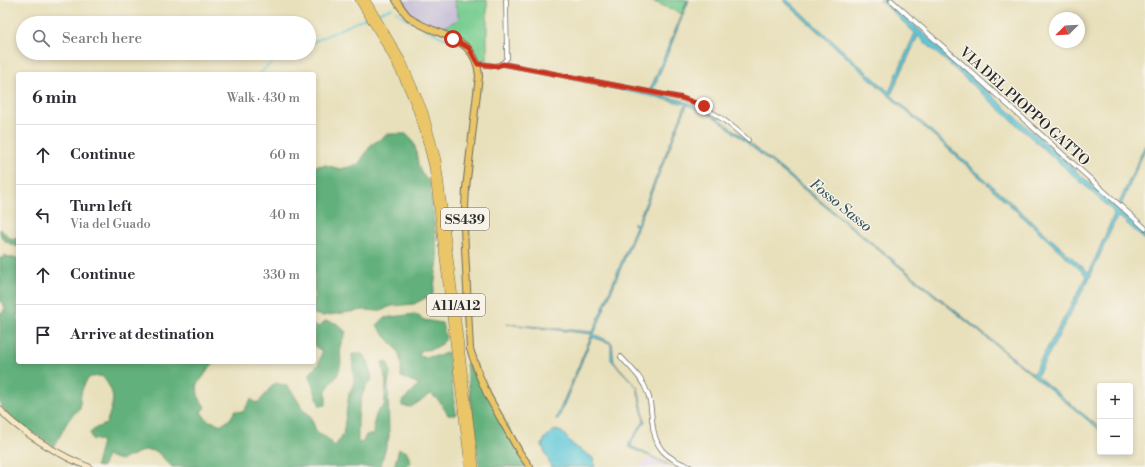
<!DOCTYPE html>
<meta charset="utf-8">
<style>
body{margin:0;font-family:"Libre Bodoni",serif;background:#f7f7f7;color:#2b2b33}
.controls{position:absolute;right:12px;bottom:12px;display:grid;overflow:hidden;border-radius:4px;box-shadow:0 2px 6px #0003}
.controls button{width:36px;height:36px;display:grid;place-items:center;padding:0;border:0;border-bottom:1px solid #e1e1e2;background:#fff;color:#2b2b33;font:20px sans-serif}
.compass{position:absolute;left:1049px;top:12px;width:36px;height:36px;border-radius:50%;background:#fff;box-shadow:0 2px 6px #0003;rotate:246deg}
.stop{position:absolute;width:12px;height:12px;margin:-9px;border:3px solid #c8321e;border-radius:50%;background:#fff}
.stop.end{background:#c8321e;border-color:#fff;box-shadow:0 1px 4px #0008}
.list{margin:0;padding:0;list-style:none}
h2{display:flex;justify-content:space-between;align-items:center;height:52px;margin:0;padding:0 16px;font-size:17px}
h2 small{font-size:13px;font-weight:400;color:#7c7c81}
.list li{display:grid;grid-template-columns:26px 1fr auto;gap:12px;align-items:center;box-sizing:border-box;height:60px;padding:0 16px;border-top:1px solid #e1e1e2}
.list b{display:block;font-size:15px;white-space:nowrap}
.list p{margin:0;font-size:13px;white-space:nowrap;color:#7c7c81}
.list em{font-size:13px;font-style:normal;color:#7c7c81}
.icon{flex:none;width:22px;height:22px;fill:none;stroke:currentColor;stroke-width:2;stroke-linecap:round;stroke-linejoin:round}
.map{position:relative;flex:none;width:1145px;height:467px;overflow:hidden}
.search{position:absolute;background:#fff;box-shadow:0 2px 6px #0003;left:16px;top:16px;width:300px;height:44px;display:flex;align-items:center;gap:10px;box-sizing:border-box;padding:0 14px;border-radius:22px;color:#7c7c81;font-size:15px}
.panel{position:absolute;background:#fff;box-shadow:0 2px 6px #0003;left:16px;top:72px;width:300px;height:292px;border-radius:4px}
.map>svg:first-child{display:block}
.built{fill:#e5d3f0}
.industrial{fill:#c7c0d8}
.green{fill:#78cd91;stroke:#527c5e}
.forest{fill:#62b07b;stroke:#466e53}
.water{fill:#5dc7d9;stroke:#447982}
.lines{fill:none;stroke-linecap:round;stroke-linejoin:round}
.stream{stroke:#5dc7d9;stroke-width:1.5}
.street-casing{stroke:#6d6a5d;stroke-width:5.5}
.secondary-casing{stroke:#6d6a5d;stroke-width:7}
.primary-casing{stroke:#6d6a5d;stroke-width:8}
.highway-casing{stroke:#6d6a5d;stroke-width:8}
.street{stroke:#fff;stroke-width:4}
.secondary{stroke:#f7e8c3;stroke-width:5.5}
.primary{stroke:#ebc669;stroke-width:6}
.highway{stroke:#ebc669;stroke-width:7}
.route{stroke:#c8321e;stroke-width:5}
.labels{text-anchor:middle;stroke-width:3;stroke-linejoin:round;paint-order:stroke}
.shield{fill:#f7f3e8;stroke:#686764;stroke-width:1}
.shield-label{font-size:13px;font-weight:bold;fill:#2b2b2b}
.street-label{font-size:14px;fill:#2b2b2b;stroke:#f7f3e8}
.water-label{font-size:15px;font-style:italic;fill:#3a5a5f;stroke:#f7f3e8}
</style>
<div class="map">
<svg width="1145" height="467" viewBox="0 0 1145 467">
<rect width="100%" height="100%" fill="#f7f3e8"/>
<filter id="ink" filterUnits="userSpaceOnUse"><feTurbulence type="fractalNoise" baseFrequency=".025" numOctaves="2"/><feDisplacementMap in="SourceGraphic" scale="8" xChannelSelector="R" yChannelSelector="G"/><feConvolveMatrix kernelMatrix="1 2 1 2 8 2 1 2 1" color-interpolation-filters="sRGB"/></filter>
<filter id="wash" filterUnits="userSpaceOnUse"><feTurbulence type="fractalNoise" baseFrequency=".012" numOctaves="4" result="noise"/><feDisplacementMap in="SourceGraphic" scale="16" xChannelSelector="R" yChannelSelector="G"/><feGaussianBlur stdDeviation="0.9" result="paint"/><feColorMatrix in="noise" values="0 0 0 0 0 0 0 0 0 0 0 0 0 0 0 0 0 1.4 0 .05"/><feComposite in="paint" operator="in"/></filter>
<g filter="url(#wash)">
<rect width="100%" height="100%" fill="#e8e0bb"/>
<path class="built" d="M 648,457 L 670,467 L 640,467 Z"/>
<path class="industrial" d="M 399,0 L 454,0 L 459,18 L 439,30 L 413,17 Z"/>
<g class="green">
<path d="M 454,0 L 487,0 L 487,63 L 481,63 C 473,43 458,39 439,30 L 459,19 Z"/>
<path d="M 650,0 L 687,0 L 682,14 Z"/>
</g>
<g class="forest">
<path d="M 388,134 L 406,134 C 409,137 413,140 414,144 C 420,161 414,169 430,182 L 438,259 L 433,294 L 414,304 L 392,306 L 378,311 L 364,310 L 322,316 L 314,314 L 314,166 L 326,165 L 340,169 L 358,165 L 371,145 Z"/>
<path d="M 0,229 L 10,238 L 16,239 L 18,237 L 18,247 C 8,242 0,242 0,229 Z"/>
<path d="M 5,255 L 10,258 L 18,258 L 18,362 L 216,362 C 210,364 204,378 197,384 L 198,396 L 205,407 L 201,412 L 207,420 L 222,425 L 230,419 L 235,411 L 243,412 L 251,399 L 256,403 C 266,398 267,388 276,383 L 287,386 L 293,393 L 304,411 L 310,415 L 317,433 L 327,438 L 335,446 L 343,435 L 349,394 L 354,383 L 352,354 L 362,354 L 368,361 L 372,380 C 356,394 358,423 358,443 L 363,442 L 366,435 L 373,435 C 374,424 373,412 384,406 L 386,382 L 382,362 L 385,361 L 388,364 L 390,374 L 388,384 L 389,437 L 380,467 L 172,467 L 156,451 L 145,450 L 121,460 L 107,456 L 102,467 L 96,466 L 102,441 L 92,439 L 90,433 L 96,428 L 106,424 C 113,403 118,395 102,376 L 90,377 C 81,386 80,396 80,409 C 64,420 64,432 54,446 L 11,419 L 0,404 L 0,313 L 3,313 L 5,307 L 0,301 L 0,258 L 3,258 Z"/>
<path d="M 415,314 L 424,320 L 442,323 L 446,339 C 439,348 432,350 421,350 L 419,357 L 439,356 L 448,352 L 456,415 L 448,415 L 440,402 L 431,394 L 411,407 L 402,406 L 402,401 L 411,393 L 419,384 L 401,377 C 401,371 402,364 400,358 C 397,344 383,337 377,325 L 384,318 Z"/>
<path d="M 325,321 L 336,323 L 346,332 L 340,346 L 341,363 L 338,374 L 326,390 L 326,405 L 320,406 L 309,375 L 319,363 L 322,351 L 314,346 L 314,325 L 320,327 Z"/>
<path d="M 475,362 L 479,375 L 530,467 L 479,467 L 466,364 Z"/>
<path d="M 399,449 L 407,452 L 411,462 L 406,467 L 394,467 Z"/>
</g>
<g class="water">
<path d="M 688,0 L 689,0 L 653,90 L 650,90 Z"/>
<path d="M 783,0 L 787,0 L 889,92 L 915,33 L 880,0 L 886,0 L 1117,208 L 1145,145 L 1145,149 L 1119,210 L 1145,233 L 1145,240 L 1122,219 L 1118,217 L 1116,219 L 1090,277 L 1037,376 L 1100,428 L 1100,430 L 720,121 L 705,112 L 687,105 L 594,334 L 612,343 L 614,362 L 638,388 L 645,422 L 632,441 L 631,446 L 673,467 L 629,447 L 629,443 L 644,421 L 637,387 L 611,360 L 611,346 L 610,343 L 592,337 L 558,419 L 556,419 L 592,334 L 507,324 L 593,332 L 636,226 L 633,223 L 637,224 L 686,104 L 582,81 L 682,100 L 707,111 L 724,122 L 1033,374 L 1087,276 L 987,184 L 988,182 L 1088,272 L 1090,271 L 1114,214 L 1113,211 L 918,36 L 891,95 L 986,180 L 985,182 Z"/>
<path d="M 555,430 L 562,432 L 573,445 L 593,458 L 595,467 L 551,467 L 542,445 L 545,438 Z"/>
</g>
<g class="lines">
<g class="stream">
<path d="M 396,11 L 410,22"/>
<path d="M 376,14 L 392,8"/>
<path d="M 423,28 L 459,45"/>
<path d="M 309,44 L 367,17"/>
<path d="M 477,61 L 497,64"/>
<path d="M 259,74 L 275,60 L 288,53"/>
<path d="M 622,90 L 656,97"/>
</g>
</g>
</g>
<g filter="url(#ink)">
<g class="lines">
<defs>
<g id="street">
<path d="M 891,0 L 1145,228"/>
<path d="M 478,64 C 491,65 499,70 507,58 L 506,0"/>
<path d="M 503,64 L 681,98 C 709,108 726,120 748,140"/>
<path d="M 621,357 C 632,369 643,379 648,394 C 651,402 651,411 652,419 C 654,448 664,457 690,467"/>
</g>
<path id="secondary" d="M 0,409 C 14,429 66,459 89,467"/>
<path id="primary" d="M 396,0 C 400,6 405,14 411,19 C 440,38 476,35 479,76 L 466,188 L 464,228 L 470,349 L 479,375 L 488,396 L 520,453 L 530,467"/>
<g id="highway">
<path d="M 359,0 C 383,39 407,78 421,122 C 426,137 429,152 433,167 L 469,467"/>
<path d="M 366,0 L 403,63 L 424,112 L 437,160 L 475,467"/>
</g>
</defs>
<use href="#street" class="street-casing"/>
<use href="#secondary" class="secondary-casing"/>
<use href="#primary" class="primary-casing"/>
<use href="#highway" class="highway-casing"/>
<use href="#street" class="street"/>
<use href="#secondary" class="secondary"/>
<use href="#primary" class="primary"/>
<use href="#highway" class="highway"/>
</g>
</g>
<g class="lines" filter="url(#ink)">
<path class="route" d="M 453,39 L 469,48 L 478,64 L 497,66 L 503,64 L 682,98 L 704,106"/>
</g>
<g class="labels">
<g class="shield">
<rect x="441" y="208" width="48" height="22" rx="3"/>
<rect x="427" y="294" width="58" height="22" rx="3"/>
</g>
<g class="shield-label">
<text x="465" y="224">SS439</text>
<text x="456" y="310">A11/A12</text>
</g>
<g class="street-label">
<text transform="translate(1025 106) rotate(42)" y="5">VIA DEL PIOPPO GATTO</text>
</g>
<g class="water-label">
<text transform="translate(841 205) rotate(39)" y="5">Fosso Sasso</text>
</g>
</g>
</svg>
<div class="controls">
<button>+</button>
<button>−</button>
</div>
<svg class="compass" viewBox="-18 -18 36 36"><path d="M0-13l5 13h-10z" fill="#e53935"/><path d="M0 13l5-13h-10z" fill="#7c7c81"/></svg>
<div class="stop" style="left:453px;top:39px"></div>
<div class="stop end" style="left:704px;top:106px"></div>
<div class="search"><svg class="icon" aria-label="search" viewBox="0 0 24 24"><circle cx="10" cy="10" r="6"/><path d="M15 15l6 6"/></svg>Search here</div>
<section class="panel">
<h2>6 min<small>Walk · 430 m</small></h2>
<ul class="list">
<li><svg class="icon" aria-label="ahead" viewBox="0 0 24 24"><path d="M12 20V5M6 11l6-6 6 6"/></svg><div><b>Continue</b></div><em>60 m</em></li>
<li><svg class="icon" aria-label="left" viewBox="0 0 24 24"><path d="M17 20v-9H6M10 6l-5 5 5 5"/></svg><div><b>Turn left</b><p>Via del Guado</p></div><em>40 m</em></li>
<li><svg class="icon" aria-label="ahead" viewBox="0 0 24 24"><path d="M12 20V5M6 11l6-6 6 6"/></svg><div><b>Continue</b></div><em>330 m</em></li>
<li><svg class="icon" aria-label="arrive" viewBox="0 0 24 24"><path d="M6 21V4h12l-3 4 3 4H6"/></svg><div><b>Arrive at destination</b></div></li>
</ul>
</section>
</div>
